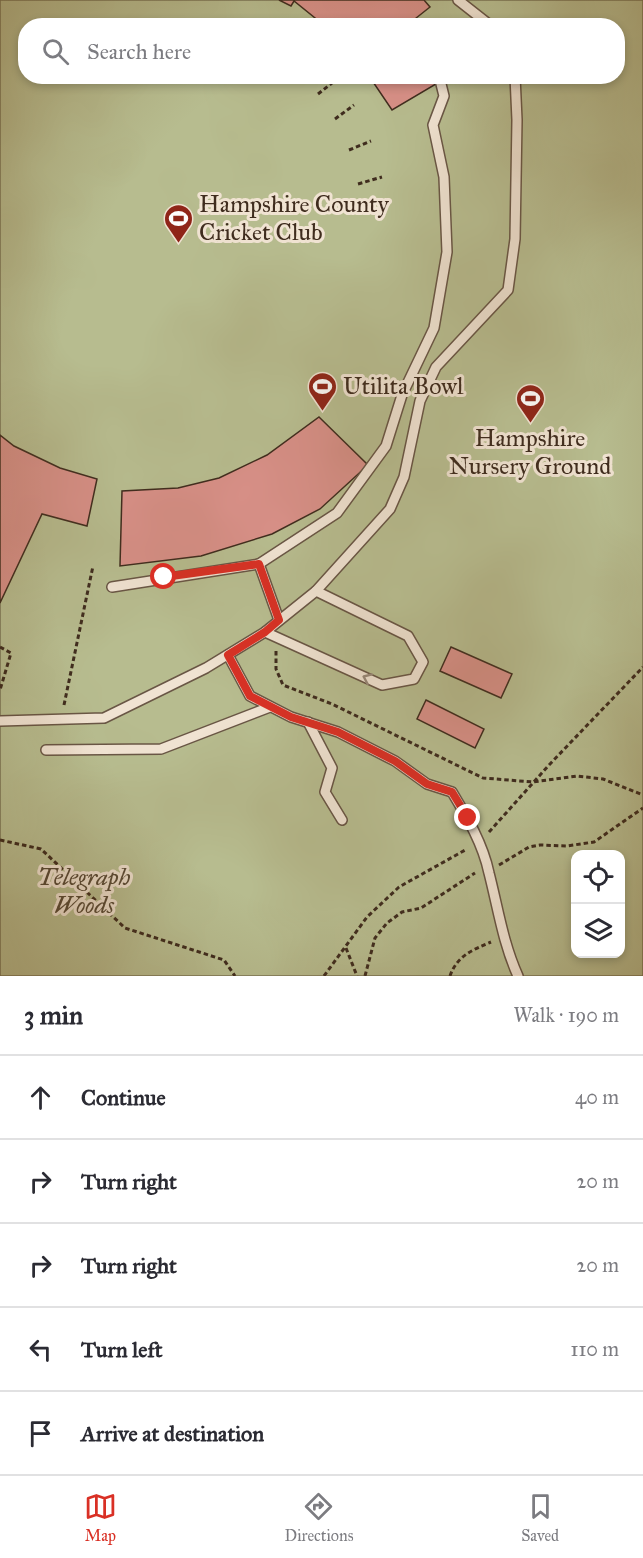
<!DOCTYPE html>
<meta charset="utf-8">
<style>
body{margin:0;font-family:"IM FELL Great Primer",serif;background:#f2f2f3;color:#2b2b33}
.controls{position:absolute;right:18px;bottom:18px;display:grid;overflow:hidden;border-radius:12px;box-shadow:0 3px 9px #0003}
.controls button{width:54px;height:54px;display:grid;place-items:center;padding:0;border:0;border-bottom:2px solid #e1e1e2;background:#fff;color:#2b2b33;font:30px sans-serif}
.stop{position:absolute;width:18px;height:18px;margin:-14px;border:4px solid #d93025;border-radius:50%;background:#fff}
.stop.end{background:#d93025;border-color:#fff;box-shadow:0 2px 6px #0008}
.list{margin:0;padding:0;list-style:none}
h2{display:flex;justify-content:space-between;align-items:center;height:78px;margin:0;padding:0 24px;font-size:26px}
h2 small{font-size:20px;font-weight:400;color:#7c7c81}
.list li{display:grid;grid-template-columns:39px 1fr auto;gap:18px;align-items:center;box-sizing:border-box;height:84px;padding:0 24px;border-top:2px solid #e1e1e2}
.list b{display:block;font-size:22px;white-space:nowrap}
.list em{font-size:20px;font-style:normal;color:#7c7c81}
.icon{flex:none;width:33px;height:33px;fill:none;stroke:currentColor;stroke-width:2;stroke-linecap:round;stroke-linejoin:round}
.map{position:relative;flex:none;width:643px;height:976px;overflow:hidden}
.search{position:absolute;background:#fff;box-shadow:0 3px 9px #0003;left:18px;right:18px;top:18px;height:66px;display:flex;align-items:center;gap:15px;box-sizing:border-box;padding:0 21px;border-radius:24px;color:#7c7c81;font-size:22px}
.sheet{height:498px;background:#fff}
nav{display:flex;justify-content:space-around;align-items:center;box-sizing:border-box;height:84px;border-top:2px solid #e1e1e2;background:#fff;font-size:16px;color:#7c7c81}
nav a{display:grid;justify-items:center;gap:3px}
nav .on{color:#d93025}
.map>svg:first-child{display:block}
.green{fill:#b7bc8f;stroke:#7b7456;stroke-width:1.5;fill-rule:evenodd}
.building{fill:#d89088;stroke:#3f2c1e;stroke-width:1.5}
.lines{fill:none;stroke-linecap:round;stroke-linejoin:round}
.service-casing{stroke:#695645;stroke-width:12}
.path{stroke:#3f2c1e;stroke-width:3;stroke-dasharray:4.5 3;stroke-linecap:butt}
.service{stroke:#f0e3d2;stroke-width:9}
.oneway{stroke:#988878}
.route{stroke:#d93025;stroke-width:8}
.labels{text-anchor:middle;stroke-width:6;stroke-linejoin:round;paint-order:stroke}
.poi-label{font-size:24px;fill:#3f2c1e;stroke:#f0e3d2;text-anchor:start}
.park-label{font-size:24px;font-style:italic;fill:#574935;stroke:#f0e3d2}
</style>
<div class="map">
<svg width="643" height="976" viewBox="0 0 643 976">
<rect width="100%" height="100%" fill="#e8d4ba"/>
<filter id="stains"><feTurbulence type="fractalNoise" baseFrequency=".00333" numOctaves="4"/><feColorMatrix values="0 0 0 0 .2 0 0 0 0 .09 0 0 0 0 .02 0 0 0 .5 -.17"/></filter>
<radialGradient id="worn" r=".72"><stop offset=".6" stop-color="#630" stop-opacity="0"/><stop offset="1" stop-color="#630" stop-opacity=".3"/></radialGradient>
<path class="green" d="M 0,0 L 643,0 L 643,976 L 0,976 ZM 26,26 L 618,26 L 618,76 L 26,76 ZM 576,855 L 620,855 L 620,954 L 576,954 Z"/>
<g class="building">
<path d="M 279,0 L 424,0 L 430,7 L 406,26 L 325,26 L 294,1 L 291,6 Z"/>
<path d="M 369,76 L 432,76 L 436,84 L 392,110 Z"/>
<path d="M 319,417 L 368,465 L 320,509 L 272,534 L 201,556 L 120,566 L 122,491 L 178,488 L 219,478 L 267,455 Z"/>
<path d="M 0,435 L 14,446 L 60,468 L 97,479 L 87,526 L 42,514 L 0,603 Z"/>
<path d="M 451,647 L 512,674 L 501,698 L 440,671 Z"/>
<path d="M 426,700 L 484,729 L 475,748 L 417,719 Z"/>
</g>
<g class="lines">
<defs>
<g id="service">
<path d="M 458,0 L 491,26"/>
<path d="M 259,564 L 279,620"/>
<path d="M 112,587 L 259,564 L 337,513 L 386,446 L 402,395 L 434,328 L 447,252 L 444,177 L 433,125 L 444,96 L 439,76"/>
<path d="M 265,632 L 382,685 L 414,679 L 423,662 L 408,636 L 316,591"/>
<path d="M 228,655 L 250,696 L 291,717 L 338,732 L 395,761 L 427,784 L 452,792 C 467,817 483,844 489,873 C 498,908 503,943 518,976"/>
<path d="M 0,721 L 104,718 L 206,668 L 265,632 L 316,591 L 390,509 L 404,477 L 420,401 L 436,367 L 508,290 L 515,239 L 517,120 L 515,76"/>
<path d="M 308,722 L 332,768 L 325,792 L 342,820"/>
<path d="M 46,750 L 161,749 L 270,707"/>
</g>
</defs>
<use href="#service" class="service-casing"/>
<g class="path">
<path d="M 318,94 L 337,79"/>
<path d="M 335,119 L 354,105"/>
<path d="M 349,150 L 371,141"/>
<path d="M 358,184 L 382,177"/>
<path d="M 0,647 L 11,653 L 0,690"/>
<path d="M 276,651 L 276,669 L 283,685 L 332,704 L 483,778 L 533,782 L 577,776 L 603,779 L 643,795"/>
<path d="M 64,705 L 93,566"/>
<path d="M 489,832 L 549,765 L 643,667"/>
<path d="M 0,840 L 41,849 L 125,928 L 224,960 L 235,976"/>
<path d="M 499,865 L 529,847 L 540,845 L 567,846 L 594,842 L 643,808"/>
<path d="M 346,948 L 357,976"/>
<path d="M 324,976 L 367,917 L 399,887 L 467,849"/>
<path d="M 365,976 L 375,938 L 387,923 L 402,912 L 421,908 L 475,873"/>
<path d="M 450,976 C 457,956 472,950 491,942"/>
</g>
<use href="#service" class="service"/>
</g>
<defs><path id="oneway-chevron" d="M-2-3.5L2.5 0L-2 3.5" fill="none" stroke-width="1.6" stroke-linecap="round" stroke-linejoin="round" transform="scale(1.5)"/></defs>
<use class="oneway" href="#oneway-chevron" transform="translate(367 678) rotate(-156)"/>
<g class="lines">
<path class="route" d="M 164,577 L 259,564 L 279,620 L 265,632 L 228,655 L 250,696 L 291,717 L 338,732 L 395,761 L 427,784 L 452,792 L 468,818"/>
</g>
<defs>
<symbol id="stadium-pin" viewBox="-11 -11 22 30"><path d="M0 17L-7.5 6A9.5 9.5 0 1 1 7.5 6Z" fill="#8f2418" stroke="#f0e3d2"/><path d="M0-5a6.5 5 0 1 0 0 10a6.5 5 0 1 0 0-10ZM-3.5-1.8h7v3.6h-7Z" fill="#fff"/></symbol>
</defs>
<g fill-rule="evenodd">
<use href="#stadium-pin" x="162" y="202" width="33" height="45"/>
<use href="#stadium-pin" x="306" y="370" width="33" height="45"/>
<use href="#stadium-pin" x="514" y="382" width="33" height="45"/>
</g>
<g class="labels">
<g class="poi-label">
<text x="199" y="212">Hampshire County<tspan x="199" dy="28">Cricket Club</tspan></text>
<text x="343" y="394">Utilita Bowl</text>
<text x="530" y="446" text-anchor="middle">Hampshire<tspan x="530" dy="28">Nursery Ground</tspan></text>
</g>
<g class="park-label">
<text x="84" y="885">Telegraph<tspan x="84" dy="28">Woods</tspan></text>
</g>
</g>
<rect width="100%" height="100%" filter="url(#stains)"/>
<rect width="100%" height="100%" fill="url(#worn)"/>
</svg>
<div class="controls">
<button><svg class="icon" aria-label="locate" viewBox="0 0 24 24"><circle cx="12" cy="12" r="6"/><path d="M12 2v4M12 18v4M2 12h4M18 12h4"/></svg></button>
<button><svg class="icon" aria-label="layers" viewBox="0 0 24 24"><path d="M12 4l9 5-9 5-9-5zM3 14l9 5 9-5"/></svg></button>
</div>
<div class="stop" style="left:164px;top:577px"></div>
<div class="stop end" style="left:468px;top:818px"></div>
<div class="search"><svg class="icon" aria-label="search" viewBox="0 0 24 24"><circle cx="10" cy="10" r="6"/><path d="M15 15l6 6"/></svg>Search here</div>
</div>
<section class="sheet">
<h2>3 min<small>Walk · 190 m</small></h2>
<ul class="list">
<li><svg class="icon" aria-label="ahead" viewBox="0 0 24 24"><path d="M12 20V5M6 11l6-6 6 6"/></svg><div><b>Continue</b></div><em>40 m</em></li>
<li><svg class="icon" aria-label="right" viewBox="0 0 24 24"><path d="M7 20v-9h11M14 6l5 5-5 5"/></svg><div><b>Turn right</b></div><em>20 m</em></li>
<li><svg class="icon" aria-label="right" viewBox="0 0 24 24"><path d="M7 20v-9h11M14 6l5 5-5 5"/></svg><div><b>Turn right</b></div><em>20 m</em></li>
<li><svg class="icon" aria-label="left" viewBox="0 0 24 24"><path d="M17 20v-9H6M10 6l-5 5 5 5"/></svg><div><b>Turn left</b></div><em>110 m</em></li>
<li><svg class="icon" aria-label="arrive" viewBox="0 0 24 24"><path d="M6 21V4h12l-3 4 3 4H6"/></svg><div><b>Arrive at destination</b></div></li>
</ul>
</section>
<nav>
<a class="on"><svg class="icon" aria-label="map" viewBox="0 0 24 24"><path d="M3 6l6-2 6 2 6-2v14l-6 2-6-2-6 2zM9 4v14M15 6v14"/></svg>Map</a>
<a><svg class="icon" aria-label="directions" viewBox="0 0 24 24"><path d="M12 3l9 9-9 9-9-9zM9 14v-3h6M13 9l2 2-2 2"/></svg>Directions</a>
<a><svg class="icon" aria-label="saved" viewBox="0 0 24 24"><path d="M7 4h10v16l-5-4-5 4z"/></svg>Saved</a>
</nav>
